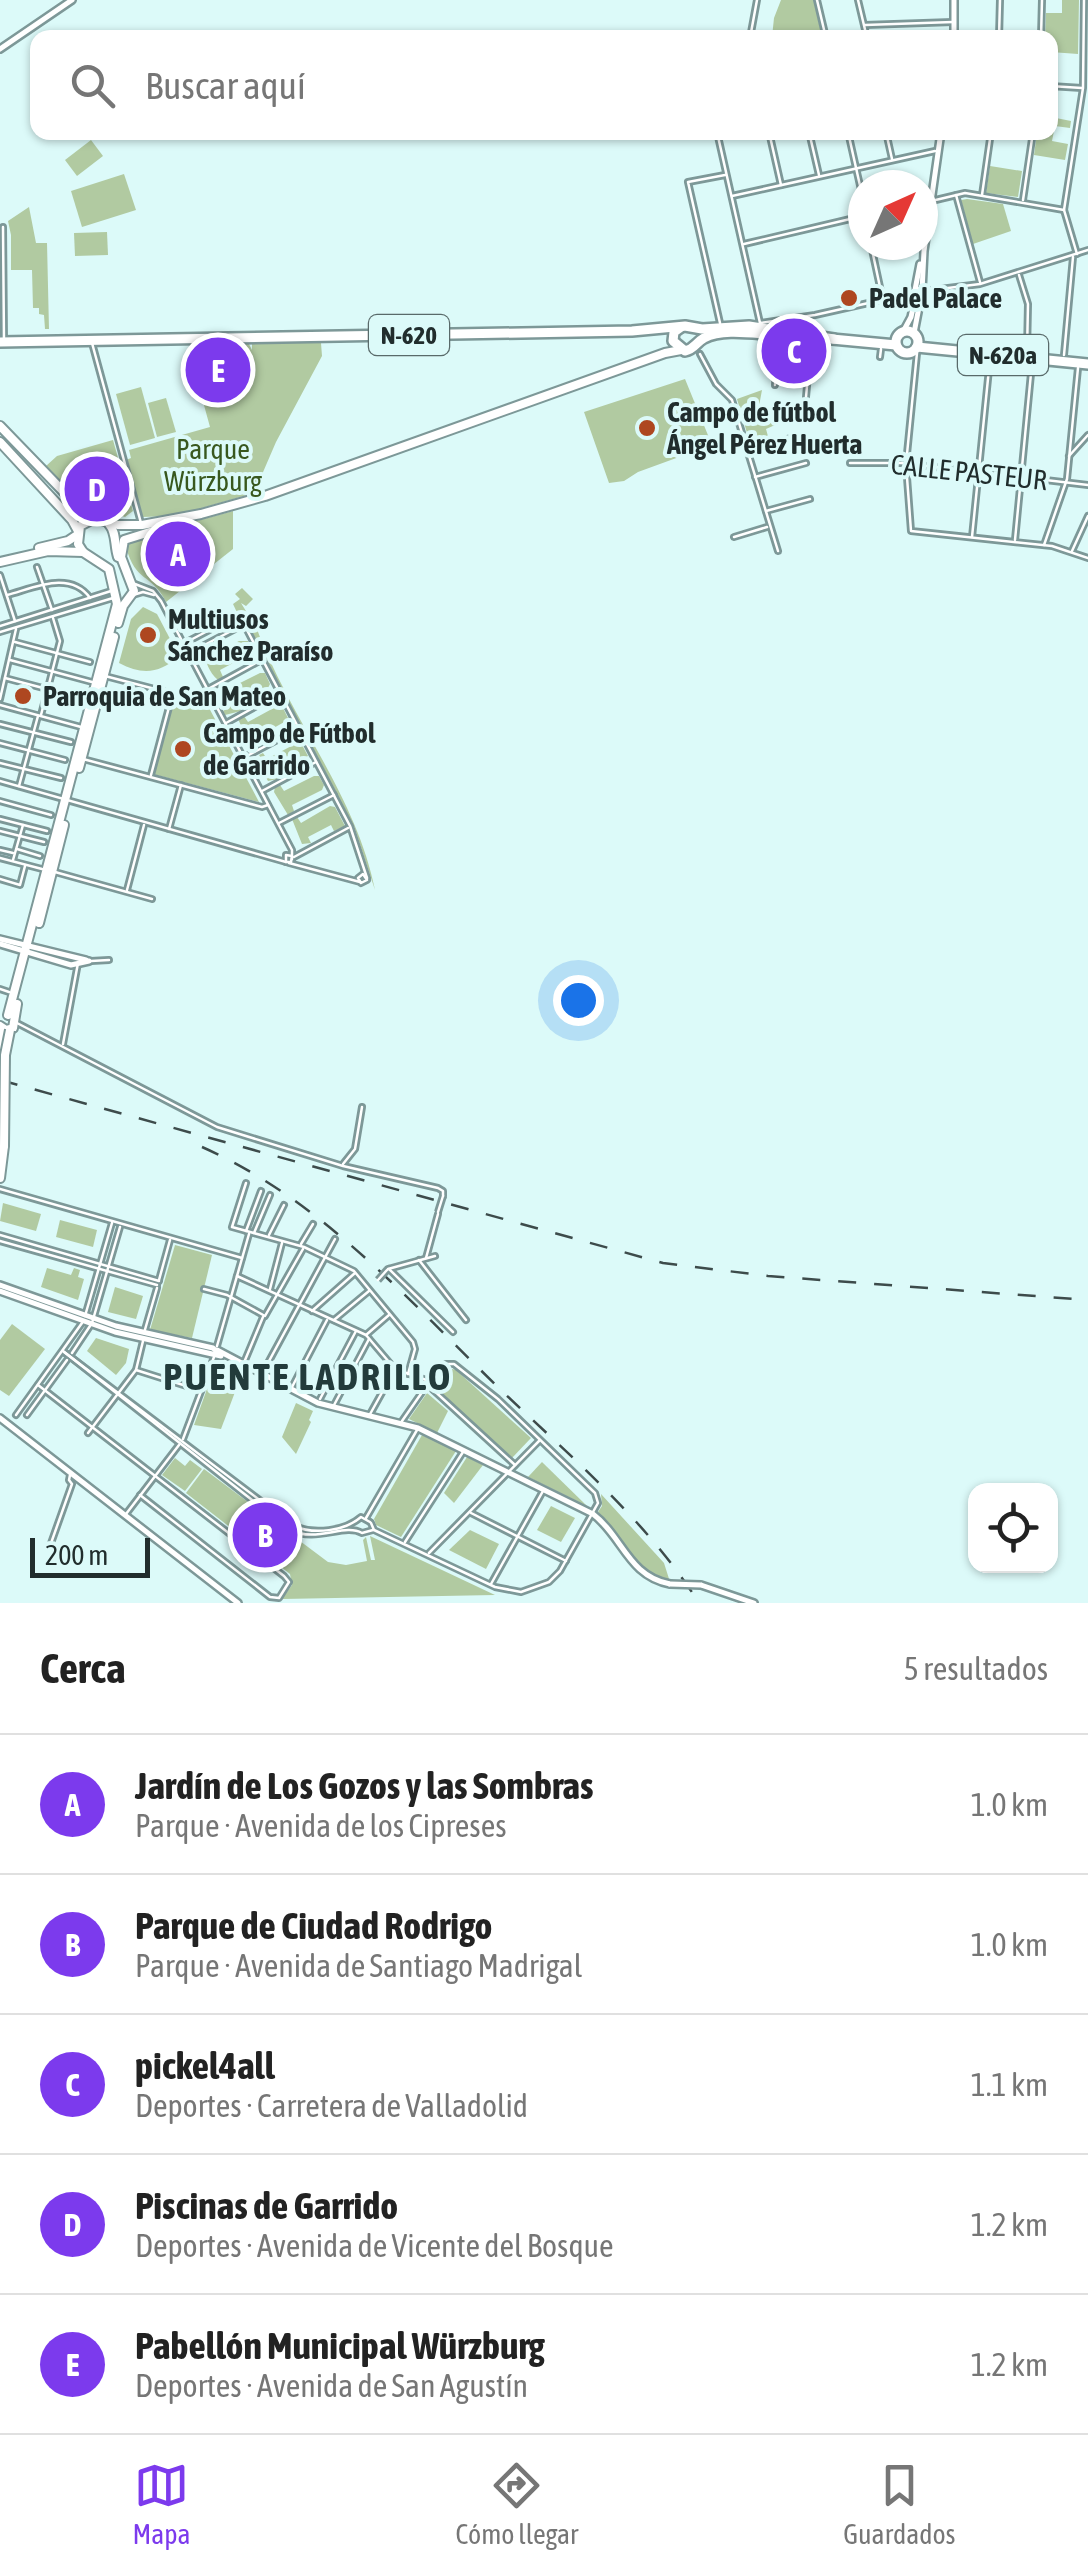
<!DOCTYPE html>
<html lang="es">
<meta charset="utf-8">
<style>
body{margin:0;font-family:"Asap Condensed",sans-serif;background:#f2f2f2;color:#222}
.controls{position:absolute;right:30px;bottom:30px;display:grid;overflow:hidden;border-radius:20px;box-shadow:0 2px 8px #0004}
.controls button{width:90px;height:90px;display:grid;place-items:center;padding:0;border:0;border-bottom:2px solid #e0e0e0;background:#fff;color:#222;font:50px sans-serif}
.compass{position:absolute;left:848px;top:170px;width:90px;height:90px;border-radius:50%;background:#fff;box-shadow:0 2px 8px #0004;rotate:45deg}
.scale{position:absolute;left:30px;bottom:25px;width:120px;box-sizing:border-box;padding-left:10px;border:5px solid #212d2d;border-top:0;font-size:28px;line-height:35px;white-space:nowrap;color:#212d2d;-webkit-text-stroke:8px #dcfaf9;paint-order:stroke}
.you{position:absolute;left:578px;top:1000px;width:35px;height:35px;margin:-25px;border:8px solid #fff;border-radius:50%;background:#1a73e8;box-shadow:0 0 0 15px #1a73e833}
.badge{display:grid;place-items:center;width:65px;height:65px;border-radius:50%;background:#7c3aed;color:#fff;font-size:32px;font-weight:700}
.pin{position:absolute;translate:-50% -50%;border:5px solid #fff;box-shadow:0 2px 10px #0006}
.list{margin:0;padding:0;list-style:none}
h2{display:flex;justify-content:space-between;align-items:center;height:130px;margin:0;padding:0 40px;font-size:42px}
h2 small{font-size:32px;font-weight:400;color:#767676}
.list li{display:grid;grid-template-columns:65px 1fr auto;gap:30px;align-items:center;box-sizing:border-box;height:140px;padding:0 40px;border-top:2px solid #e0e0e0}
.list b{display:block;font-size:38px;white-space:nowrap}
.list p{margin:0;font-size:32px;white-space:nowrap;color:#767676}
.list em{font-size:32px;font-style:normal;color:#767676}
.icon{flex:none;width:55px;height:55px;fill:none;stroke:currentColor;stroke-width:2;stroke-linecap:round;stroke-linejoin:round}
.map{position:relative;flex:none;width:1088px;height:1603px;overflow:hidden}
.search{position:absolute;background:#fff;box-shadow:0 2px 8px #0004;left:30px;right:30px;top:30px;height:110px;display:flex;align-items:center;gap:25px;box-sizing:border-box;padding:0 35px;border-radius:20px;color:#767676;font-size:38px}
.sheet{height:830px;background:#fff}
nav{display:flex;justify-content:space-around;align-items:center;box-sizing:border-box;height:140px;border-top:2px solid #e0e0e0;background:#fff;font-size:28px;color:#767676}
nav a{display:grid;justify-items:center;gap:5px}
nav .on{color:#7c3aed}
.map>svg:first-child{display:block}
.green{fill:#b1caa1}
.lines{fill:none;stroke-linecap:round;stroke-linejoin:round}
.street-casing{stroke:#7d9898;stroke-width:8}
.secondary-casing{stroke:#7d9898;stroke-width:10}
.primary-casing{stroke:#7d9898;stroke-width:12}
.highway-casing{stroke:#7d9898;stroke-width:14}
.street{stroke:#fff;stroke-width:2.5}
.secondary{stroke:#fff;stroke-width:5}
.primary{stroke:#fff;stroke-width:8}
.highway{stroke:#fff;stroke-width:9}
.rail{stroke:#3d4b4b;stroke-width:2.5;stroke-dasharray:18 18;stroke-linecap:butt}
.street-bridge-casing{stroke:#7d9898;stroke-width:8;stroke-linecap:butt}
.secondary-bridge-casing{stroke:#7d9898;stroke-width:10;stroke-linecap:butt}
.primary-bridge-casing{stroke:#7d9898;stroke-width:12;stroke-linecap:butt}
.street-bridge{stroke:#fff;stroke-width:2.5}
.secondary-bridge{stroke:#fff;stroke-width:5}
.primary-bridge{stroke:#fff;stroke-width:8}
.poi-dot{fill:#ae4720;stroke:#dcfaf9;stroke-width:4}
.labels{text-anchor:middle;stroke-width:8;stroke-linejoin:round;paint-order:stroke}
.shield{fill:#dcfaf9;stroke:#596a6a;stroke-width:2.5}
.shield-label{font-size:25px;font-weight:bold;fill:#212d2d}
.poi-label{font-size:28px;font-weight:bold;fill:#212d2d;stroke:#dcfaf9;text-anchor:start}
.park-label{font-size:28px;fill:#38581e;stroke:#dcfaf9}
.street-label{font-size:28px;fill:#212d2d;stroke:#dcfaf9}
.district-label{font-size:38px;font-weight:bold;letter-spacing:2.5px;fill:#223b3b;stroke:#dcfaf9}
</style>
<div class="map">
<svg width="1088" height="1603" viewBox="0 0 1088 1603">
<rect width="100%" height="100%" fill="#dcfaf9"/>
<g class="green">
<path d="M 781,0 L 814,0 L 822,37 L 816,37 L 814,33 L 798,37 L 772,37 L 774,18 Z"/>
<path d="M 1062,0 L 1079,0 L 1078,54 L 1051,52 L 1050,38 L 1045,37 L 1046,13 L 1062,13 Z"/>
<path d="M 1051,117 L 1071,121 L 1070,128 L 1055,126 L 1052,141 L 1068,144 L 1065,160 L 1034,155 L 1037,133 L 1050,132 Z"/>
<path d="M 91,140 L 103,156 L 77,176 L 65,160 Z"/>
<path d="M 990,166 L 1022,171 L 1018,197 L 986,193 Z"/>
<path d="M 124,174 L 136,210 L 82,227 L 71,191 Z"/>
<path d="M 967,199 L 1003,204 L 1011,231 L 973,244 L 961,200 Z"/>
<path d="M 29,207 L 36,243 L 47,243 L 49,329 L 45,329 L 44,315 L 39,314 L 39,308 L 33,308 L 32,270 L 11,270 L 11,235 L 8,221 Z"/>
<path d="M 107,232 L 108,255 L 75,256 L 74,233 Z"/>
<path d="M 252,343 L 321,343 L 322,356 L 276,442 L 254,493 L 174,516 L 142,517 L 126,460 L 131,458 L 129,450 L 210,427 L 199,387 L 237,382 L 237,350 L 198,351 L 193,350 L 193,345 L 249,344 L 252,350 Z"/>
<path d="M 685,379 L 712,445 L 638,472 L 624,481 L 609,483 L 584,412 Z"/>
<path d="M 141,387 L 155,438 L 130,445 L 116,394 Z"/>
<path d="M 762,390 L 759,406 L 771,414 L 775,425 L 766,429 L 769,440 L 758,444 L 756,441 L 750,443 L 737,399 Z"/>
<path d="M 166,398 L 176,432 L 157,437 L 148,403 Z"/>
<path d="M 113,440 L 133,511 L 125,517 L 103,509 L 87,509 L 46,466 L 57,456 Z"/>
<path d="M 233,511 L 233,549 L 166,602 C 151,572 136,584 126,547 L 130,539 Z"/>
<path d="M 242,588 L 253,599 L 246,606 L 241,603 L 249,616 L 252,615 C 283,711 355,790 375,890 L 354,826 L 250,628 L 241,621 L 233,604 L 240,599 L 235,594 Z"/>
<path d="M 143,607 L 157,614 L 179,656 C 159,674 142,675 119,663 L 131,619 Z"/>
<path d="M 239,641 L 248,641 L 253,650 L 250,654 L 220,670 L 223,677 L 218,680 C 209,673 205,660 204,651 L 208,649 L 212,655 Z"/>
<path d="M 260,673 L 265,673 L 270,684 L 268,688 L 238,704 L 241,711 L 225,715 L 223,711 L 231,706 L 221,685 L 226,682 L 230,688 Z"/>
<path d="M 174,696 L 208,706 L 259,802 L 153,774 Z"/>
<path d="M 281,704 L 288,718 L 286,721 L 256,738 L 259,744 L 250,745 L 238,719 L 244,716 L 248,722 Z"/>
<path d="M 297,743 L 301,743 L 308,756 L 275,773 L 278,779 L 268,781 L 257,761 L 261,758 L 259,755 L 263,753 L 267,759 Z"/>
<path d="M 314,776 L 319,776 L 324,785 L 322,790 L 292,805 L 294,811 L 288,815 L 274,792 L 275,787 L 280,785 L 284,791 Z"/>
<path d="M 330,806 L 335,807 L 345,826 L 334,831 L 331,825 L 308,837 L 311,843 L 302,844 L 292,819 L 297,817 L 301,823 Z"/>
<path d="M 3,1203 L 41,1214 L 36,1231 L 0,1221 Z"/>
<path d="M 60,1220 L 97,1230 L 93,1247 L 56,1237 Z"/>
<path d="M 175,1245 L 212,1255 L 192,1338 L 150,1330 Z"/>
<path d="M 47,1268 L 71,1275 L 74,1268 L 80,1270 L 78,1277 L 84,1279 L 78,1300 L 41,1287 Z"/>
<path d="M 115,1287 L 143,1296 L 136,1319 L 108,1312 Z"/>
<path d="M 12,1324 L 45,1349 L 9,1396 L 0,1390 L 0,1340 Z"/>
<path d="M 96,1338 L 129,1349 L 126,1363 L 116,1375 L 87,1351 Z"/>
<path d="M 220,1361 L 243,1371 L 221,1429 L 194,1425 L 216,1364 Z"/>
<path d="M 449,1368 L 456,1370 L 531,1438 L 512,1458 L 433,1385 Z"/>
<path d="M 427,1393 L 448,1411 L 437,1433 L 409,1419 Z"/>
<path d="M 296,1403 L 313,1411 L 309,1420 L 311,1422 L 296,1454 L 282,1437 Z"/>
<path d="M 422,1435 L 456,1451 L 401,1537 L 376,1525 L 374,1519 Z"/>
<path d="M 467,1457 L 483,1465 L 454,1503 L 444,1493 Z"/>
<path d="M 175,1458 L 185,1466 L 190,1460 L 202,1469 L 185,1491 L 162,1475 Z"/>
<path d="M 542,1462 L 587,1506 L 528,1477 Z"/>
<path d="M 204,1469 L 328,1562 L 346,1565 L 367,1561 L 363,1540 L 366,1537 L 371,1560 L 375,1560 L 370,1536 L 495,1595 L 282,1599 L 292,1585 L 290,1574 L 186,1493 Z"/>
<path d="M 601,1494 L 664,1563 L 670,1582 C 636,1571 618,1540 598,1512 L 602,1506 Z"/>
<path d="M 551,1506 L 575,1518 L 561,1542 L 537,1530 Z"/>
<path d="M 470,1530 L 499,1544 L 486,1569 L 449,1550 Z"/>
</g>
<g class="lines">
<defs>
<g id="street">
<path d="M 817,0 L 826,38"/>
<path d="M 858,0 L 867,38"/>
<path d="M 865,25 L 953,22"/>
<path d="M 750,38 L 757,0"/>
<path d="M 999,38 L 1000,0"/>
<path d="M 1041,38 L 1042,0"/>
<path d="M 1050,86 L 1082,88"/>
<path d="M 717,132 L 760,323"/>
<path d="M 769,132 L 781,185"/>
<path d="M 809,132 L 819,175"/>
<path d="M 848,132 L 863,199"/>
<path d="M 886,132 L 892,159"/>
<path d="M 956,195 L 980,282"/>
<path d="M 982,195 L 991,132"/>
<path d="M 732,196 L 935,151"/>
<path d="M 1023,200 L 1033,132"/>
<path d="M 923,203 L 965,193 L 1064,210"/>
<path d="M 3,227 L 4,341"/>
<path d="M 744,244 L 863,216"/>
<path d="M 871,245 L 883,301"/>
<path d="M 1077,254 L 1064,210 L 1083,88 L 1084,0"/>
<path d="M 1019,275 L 1028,304 L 1027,352"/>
<path d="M 924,291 L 980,284 L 1088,250"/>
<path d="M 923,298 L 934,293"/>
<path d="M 899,299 L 914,298"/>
<path d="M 720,323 L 688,182 L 725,175"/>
<path d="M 760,323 L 815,315 L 913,293"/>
<path d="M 92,343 L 141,523"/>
<path d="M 917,353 L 906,464 L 911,531 L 1052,546 L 1088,558"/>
<path d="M 700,354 L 716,384 L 732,400 L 778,551"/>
<path d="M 1064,355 L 1073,257"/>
<path d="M 880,357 L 881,349"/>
<path d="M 775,385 L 779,338"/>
<path d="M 806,397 L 811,342"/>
<path d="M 749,449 L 798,436"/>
<path d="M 1069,456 L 1088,435"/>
<path d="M 850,463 L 901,463 L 1088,485"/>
<path d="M 755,477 L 806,463"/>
<path d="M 766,511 L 810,499"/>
<path d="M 734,537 L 767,527"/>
<path d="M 972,537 L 990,359"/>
<path d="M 1015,540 L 1032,363"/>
<path d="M 1044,545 L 1067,479 L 1078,368"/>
<path d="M 1072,551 L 1088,516"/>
<path d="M 37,567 L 52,610"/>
<path d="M 0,575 L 15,621"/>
<path d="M 135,584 L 153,591 L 161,601 L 292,850 L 292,859"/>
<path d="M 7,595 C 34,588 70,570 90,598"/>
<path d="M 133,595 L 143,592 L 154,595"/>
<path d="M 0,626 L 111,591"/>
<path d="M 0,632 L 113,598"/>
<path d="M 15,642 L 90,662"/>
<path d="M 183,644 L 232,618 L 247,630 L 350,826 L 367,878"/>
<path d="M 189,653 L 239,627"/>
<path d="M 10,660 L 92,682"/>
<path d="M 105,676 L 205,702 L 212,700"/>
<path d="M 5,678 L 81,698"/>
<path d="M 208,689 L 263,659"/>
<path d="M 0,699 L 16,629"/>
<path d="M 0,705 L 81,727"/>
<path d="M 41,715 L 60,641 L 53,618"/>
<path d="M 226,723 L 280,693"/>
<path d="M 0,724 L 71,742"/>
<path d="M 0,743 L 65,760"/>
<path d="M 243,758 L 298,729"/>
<path d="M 83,759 L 262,807 L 268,805"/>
<path d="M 0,763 L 61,778"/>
<path d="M 151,775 L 172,696"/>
<path d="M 0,781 L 286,862"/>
<path d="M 19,786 L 38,716"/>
<path d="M 262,791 L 316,762"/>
<path d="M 0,801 L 51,815"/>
<path d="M 0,819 L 47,831"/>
<path d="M 279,823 L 334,795"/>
<path d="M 169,829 L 181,785"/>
<path d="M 0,831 L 44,842"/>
<path d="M 17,849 L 40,856"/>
<path d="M 0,850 L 13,853"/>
<path d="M 286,855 L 292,856 L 291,862 L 286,862 Z"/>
<path d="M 294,857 L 348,828"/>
<path d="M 0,858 L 42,869"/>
<path d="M 13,860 L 23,825"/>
<path d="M 289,863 L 360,882"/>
<path d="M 55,872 L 152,899"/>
<path d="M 363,874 L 367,880 L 361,883 L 358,878 Z"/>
<path d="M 0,879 L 20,885 L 25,866"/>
<path d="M 127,890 L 144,825"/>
<path d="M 91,961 L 109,960"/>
<path d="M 0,989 L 9,992"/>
<path d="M 17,1023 L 217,1127 L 343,1166 L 438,1188 L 443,1191 L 443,1196"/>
<path d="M 63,1044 L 78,963"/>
<path d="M 343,1164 L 355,1149 L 362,1107"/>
<path d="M 246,1183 L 232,1227 L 304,1247 L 354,1271 L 413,1342 L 415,1349 L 408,1374"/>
<path d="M 0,1189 L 242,1258"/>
<path d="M 246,1231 L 261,1191"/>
<path d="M 254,1233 L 270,1195"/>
<path d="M 0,1235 L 159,1281"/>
<path d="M 269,1235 L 284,1205"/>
<path d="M 0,1241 L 157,1285"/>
<path d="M 301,1244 L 313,1224"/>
<path d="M 426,1258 L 438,1214"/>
<path d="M 419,1260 L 466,1320"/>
<path d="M 388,1269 L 435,1256"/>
<path d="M 389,1269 L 453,1332"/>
<path d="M 237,1276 L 366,1335 L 395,1369 L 429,1381"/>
<path d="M 159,1280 L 170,1240"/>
<path d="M 204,1289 L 227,1295 L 265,1316 L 303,1249"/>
<path d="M 270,1289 L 282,1243"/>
<path d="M 312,1311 L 355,1273"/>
<path d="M 85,1316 L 112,1223"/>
<path d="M 334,1320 L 369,1291"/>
<path d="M 144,1333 L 157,1288"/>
<path d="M 366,1335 L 389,1315"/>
<path d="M 217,1346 L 249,1234"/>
<path d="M 63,1351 L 290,1530 C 317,1543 344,1523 362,1533 L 373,1530"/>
<path d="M 64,1352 L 294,1526 C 314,1535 345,1531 361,1517 L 370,1522"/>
<path d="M 72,1353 L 92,1323 L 120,1227"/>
<path d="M 243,1365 L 263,1317"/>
<path d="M 136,1370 L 199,1390"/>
<path d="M 262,1374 L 335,1239"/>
<path d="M 38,1385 L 284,1576 L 289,1582 L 279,1598 L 270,1597 L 140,1495"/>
<path d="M 429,1386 L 515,1465"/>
<path d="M 291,1389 L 327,1320"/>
<path d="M 320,1399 L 356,1331"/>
<path d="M 333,1407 L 369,1339"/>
<path d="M 16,1415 L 82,1323"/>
<path d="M 27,1415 L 67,1360"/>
<path d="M 369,1416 L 394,1371"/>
<path d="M 88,1433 L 136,1370 L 143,1341"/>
<path d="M 183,1439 L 214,1357"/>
<path d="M 471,1513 L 566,1561"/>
<path d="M 126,1514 L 179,1445"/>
<path d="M 366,1518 L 417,1430"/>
<path d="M 371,1523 L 374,1530 L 495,1587 L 521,1592 L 549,1582 L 560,1571 L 598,1503 L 595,1493 L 498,1399 L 454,1364 L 446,1364 L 439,1368 L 402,1421"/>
<path d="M 405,1542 L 463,1452"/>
<path d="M 50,1546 L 72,1484 L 69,1480 L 70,1475"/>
<path d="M 429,1553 L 539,1441"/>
<path d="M 491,1584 L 543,1491"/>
</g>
<g id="secondary">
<path d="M 954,38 L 954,0"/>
<path d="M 0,49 L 72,0"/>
<circle cx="918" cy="295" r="5.5"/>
<path d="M 915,290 L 920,264"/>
<path d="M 922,291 L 924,251 L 941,132"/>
<path d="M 904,330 L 911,317 L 915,299"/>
<path d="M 914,333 L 920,302"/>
<path d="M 0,939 L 86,960"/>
<path d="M 0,944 L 71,965 L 89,961"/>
<path d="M 0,1285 L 116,1326 L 213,1348 L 217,1352"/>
<path d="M 0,1291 L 115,1332 L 221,1356"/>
<path d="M 217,1350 L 318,1403 L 418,1428 L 593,1514 C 623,1537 628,1576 670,1584"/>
<path d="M 0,1418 L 238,1603"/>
<path d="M 701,1585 L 754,1603"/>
</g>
<g id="primary">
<path d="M 0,426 L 90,519"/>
<path d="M 0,442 L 72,520 L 78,531"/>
<path d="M 109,524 C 117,533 114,545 118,557"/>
<path d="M 39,548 L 68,541 L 77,535"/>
<path d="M 0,562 L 48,551 L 83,552"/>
<path d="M 118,623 L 123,606 L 134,591 L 121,557 L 124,540 L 179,523"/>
<path d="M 79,768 L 114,637"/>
<path d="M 39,923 L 64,825"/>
<path d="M 8,1015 L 117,604 L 109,569 L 83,552 L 78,544 L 80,526 L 95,518 L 118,525 L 142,525 L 201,514 L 265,496 L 665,353 L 681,350"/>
<path d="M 0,1026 L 6,1030 L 13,1028 L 17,1004"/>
<path d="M 0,1046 L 3,1029"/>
<path d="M 0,1178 L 4,1146"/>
</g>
<g id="highway">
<path d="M 681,327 L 674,332 L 673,341 L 685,351 C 695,349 695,343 704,338 C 723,328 755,334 777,335"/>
<circle cx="907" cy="342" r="11"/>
<path d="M 832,339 L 896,345"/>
<path d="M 0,342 L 632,331 L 685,326 L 702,329 L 749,326 L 834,339"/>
<path d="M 917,347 L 1088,364"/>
</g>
</defs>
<use href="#street" class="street-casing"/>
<use href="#secondary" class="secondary-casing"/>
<use href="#primary" class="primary-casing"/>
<use href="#highway" class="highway-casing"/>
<use href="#street" class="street"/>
<use href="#secondary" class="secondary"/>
<use href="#primary" class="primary"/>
<use href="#highway" class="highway"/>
<g class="rail">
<path d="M 0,1080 L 663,1263 L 768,1276 L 1088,1300"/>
<path d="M 202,1147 C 322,1200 409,1301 502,1391 C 571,1457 647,1521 699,1603"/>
</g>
<defs>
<g id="street-bridge">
<path d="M 438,1212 L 443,1196"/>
<path d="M 378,1280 L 387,1270"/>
</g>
<path id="secondary-bridge" d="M 670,1584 L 701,1585"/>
<path id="primary-bridge" d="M 4,1146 L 5,1055 L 10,1030"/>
</defs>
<use href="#street-bridge" class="street-bridge-casing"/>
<use href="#secondary-bridge" class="secondary-bridge-casing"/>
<use href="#primary-bridge" class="primary-bridge-casing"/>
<use href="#street-bridge" class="street-bridge"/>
<use href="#secondary-bridge" class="secondary-bridge"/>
<use href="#primary-bridge" class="primary-bridge"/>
</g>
<g class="poi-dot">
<circle cx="849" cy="298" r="10"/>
<circle cx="647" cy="428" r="10"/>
<circle cx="148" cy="635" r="10"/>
<circle cx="23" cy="696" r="10"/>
<circle cx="183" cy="749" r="10"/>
</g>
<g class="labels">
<g class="shield">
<rect x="369" y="315" width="80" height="40" rx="8"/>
<rect x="958" y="335" width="90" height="40" rx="8"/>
</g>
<g class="shield-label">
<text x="409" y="344">N-620</text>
<text x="1003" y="364">N-620a</text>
</g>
<g class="poi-label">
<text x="869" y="308">Padel Palace</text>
<text x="667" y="422">Campo de fútbol<tspan x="667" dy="32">Ángel Pérez Huerta</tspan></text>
<text x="168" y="629">Multiusos<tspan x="168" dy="32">Sánchez Paraíso</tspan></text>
<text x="43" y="706">Parroquia de San Mateo</text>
<text x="203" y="743">Campo de Fútbol<tspan x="203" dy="32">de Garrido</tspan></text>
</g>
<g class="park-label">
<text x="213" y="459">Parque<tspan x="213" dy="32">Würzburg</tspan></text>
</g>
<g class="street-label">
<text transform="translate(969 472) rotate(6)" y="10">CALLE PASTEUR</text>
</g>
<g class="district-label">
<text x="308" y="1390">PUENTE LADRILLO</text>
</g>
</g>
</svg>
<div class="controls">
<button><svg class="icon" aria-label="locate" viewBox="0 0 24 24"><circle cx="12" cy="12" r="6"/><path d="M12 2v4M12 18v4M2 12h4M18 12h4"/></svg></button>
</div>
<svg class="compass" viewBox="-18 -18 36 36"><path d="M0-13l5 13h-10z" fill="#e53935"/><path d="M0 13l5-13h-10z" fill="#767676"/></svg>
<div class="scale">200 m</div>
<div class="you"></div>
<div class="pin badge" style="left:178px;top:554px">A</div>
<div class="pin badge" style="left:265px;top:1535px">B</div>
<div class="pin badge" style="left:794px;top:351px">C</div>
<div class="pin badge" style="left:97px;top:489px">D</div>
<div class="pin badge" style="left:218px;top:370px">E</div>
<div class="search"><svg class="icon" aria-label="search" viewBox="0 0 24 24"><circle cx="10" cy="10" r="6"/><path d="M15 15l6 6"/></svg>Buscar aquí</div>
</div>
<section class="sheet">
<h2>Cerca<small>5 resultados</small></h2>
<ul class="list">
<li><span class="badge">A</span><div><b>Jardín de Los Gozos y las Sombras</b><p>Parque · Avenida de los Cipreses</p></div><em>1.0 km</em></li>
<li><span class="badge">B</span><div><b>Parque de Ciudad Rodrigo</b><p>Parque · Avenida de Santiago Madrigal</p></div><em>1.0 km</em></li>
<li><span class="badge">C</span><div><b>pickel4all</b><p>Deportes · Carretera de Valladolid</p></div><em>1.1 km</em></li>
<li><span class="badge">D</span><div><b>Piscinas de Garrido</b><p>Deportes · Avenida de Vicente del Bosque</p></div><em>1.2 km</em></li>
<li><span class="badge">E</span><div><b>Pabellón Municipal Würzburg</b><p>Deportes · Avenida de San Agustín</p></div><em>1.2 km</em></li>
</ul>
</section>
<nav>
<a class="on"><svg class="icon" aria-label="map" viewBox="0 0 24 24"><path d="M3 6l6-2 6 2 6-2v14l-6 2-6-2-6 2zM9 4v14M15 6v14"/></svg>Mapa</a>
<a><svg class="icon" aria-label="directions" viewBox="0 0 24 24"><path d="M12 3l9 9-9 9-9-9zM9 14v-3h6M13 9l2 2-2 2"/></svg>Cómo llegar</a>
<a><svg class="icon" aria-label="saved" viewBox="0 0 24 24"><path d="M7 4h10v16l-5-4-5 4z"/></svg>Guardados</a>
</nav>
